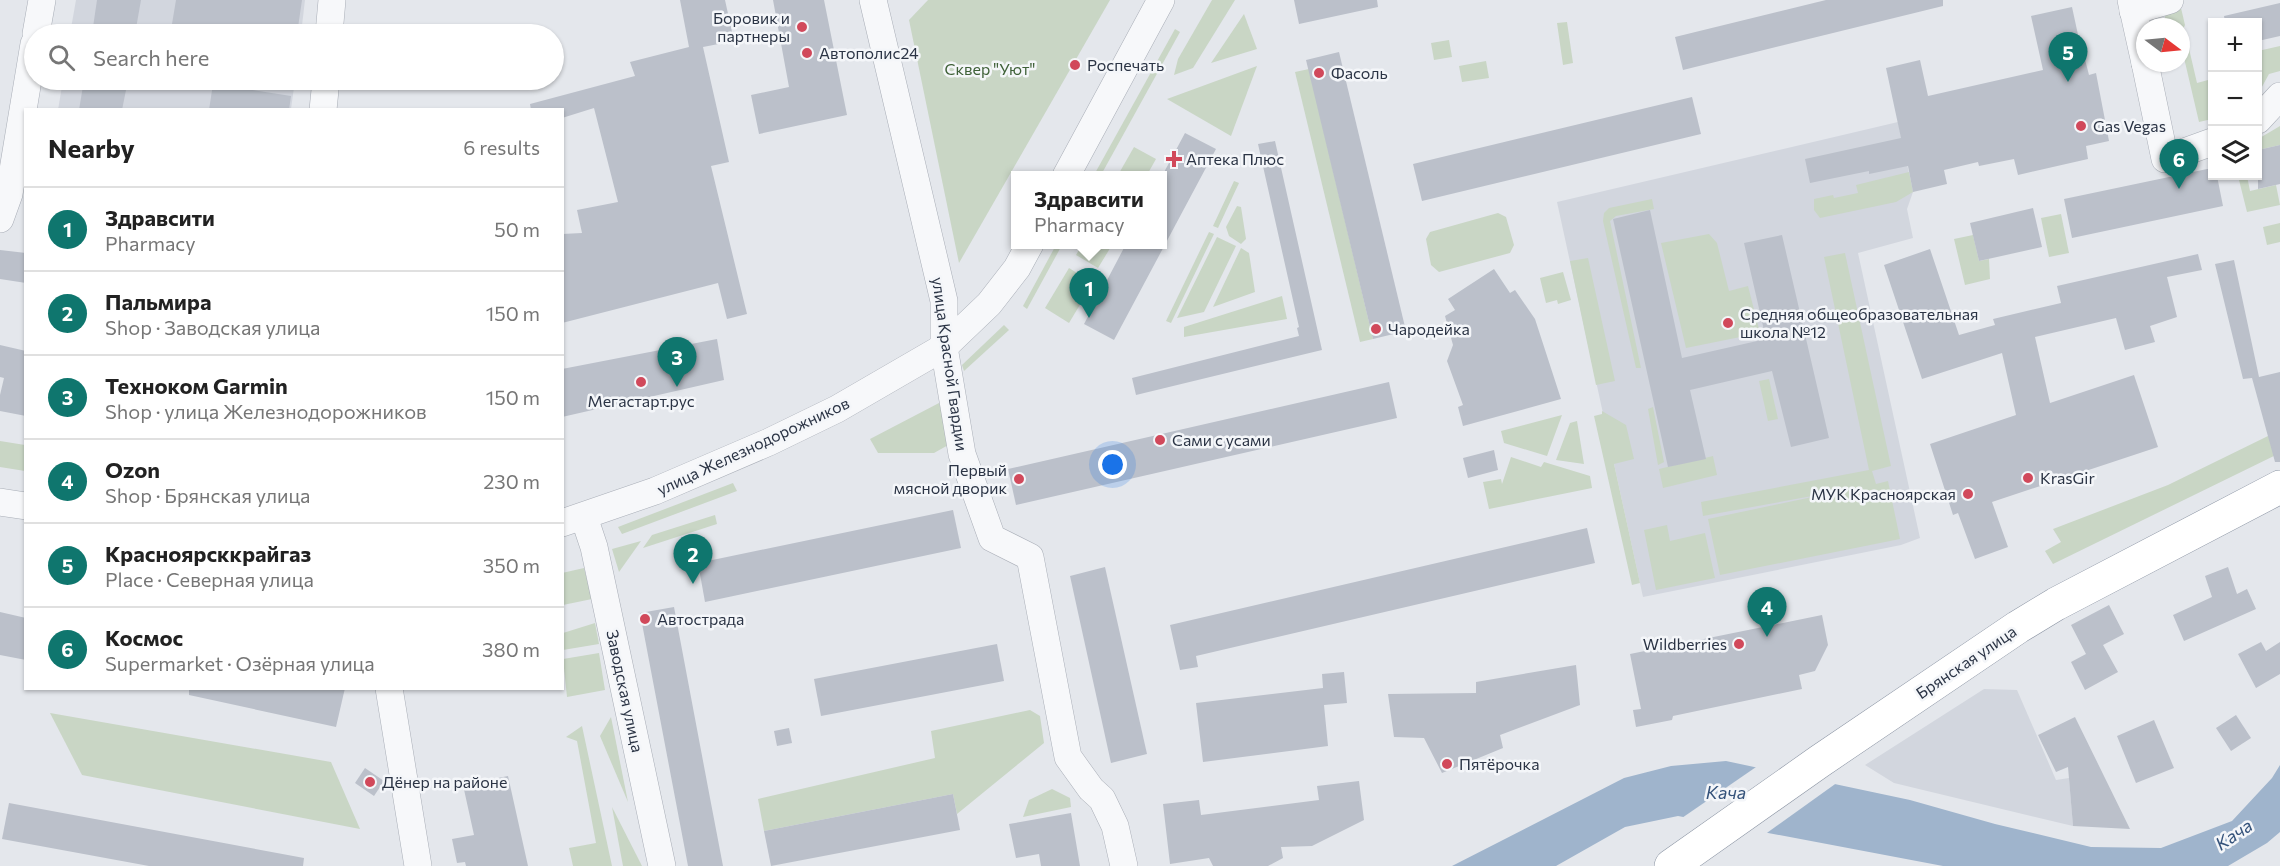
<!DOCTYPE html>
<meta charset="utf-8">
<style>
body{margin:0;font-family:Commissioner,sans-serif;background:#f2f2f2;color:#222}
.controls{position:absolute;right:18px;top:18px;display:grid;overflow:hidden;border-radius:0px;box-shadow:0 2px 4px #0004}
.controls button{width:54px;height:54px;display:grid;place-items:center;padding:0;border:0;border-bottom:2px solid #e0e0e0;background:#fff;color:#222;font:30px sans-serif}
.compass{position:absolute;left:2136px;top:18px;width:54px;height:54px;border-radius:50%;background:#fff;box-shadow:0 2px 4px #0004;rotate:106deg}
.you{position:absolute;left:1113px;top:465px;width:21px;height:21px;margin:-15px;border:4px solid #fff;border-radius:50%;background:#1a73e8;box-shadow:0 0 0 9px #1a73e833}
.badge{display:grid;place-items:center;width:39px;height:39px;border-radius:50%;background:#0f766e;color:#fff;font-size:20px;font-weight:700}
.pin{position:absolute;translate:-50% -50px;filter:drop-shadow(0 2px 3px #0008)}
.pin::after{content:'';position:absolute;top:32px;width:21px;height:18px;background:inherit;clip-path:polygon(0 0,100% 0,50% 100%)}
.popup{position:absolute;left:1011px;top:171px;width:156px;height:78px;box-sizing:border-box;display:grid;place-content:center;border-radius:0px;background:#fff;filter:drop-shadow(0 2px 4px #0005);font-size:20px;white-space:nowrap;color:#767676}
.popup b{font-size:22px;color:#222}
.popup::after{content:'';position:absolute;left:50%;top:100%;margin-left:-12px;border:12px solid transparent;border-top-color:#fff}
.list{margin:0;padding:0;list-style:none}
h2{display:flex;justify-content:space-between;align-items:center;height:78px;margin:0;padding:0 24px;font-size:26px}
h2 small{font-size:20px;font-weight:400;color:#767676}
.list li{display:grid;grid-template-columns:39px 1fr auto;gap:18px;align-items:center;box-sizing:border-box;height:84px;padding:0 24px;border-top:2px solid #e0e0e0}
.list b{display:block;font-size:22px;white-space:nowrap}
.list p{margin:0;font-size:20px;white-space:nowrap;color:#767676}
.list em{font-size:20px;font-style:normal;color:#767676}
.icon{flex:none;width:33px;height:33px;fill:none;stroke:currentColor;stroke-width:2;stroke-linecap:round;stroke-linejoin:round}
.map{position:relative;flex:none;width:2280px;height:866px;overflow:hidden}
.search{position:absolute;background:#fff;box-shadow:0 2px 4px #0004;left:24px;top:24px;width:540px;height:66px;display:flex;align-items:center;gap:15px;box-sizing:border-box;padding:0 21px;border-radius:33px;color:#767676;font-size:22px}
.panel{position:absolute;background:#fff;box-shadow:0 2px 4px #0004;left:24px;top:108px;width:540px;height:582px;border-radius:0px}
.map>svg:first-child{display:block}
.built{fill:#d2d6de}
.green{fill:#c9d6c5}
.water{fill:#9fb4cc}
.pier{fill:#e4e7ec}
.building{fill:#bbc0ca}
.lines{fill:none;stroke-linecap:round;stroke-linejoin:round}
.minor-casing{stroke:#a9aeb7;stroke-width:28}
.highway-casing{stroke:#8b94a3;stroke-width:34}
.minor{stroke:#f7f8fa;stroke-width:27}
.highway{stroke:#fff;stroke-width:33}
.poi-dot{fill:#d1495b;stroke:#f4f6f9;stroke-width:2}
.labels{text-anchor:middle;stroke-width:5;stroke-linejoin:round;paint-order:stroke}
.poi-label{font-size:16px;fill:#2b3445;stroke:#f4f6f9;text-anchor:start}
.park-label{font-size:16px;fill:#3f6138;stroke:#f4f6f9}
.street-label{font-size:16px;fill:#2b3445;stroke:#f4f6f9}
.water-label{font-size:18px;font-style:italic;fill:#34527a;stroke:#f4f6f9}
</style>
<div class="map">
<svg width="2280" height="866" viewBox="0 0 2280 866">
<rect width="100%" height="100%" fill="#e4e7ec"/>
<g class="built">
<path d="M 76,0 L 305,0 L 301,34 L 70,34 Z"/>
<path d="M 63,80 L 295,80 L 291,109 L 58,110 Z"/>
<path d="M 1898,122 L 1913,192 L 1907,209 L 1913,238 L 1858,253 L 1920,538 L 1901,545 L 1643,597 L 1557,202 Z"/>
<path d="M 1984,689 L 2017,690 L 2056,780 L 2069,778 L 2073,826 L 1894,783 L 1865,765 Z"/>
</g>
<g class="green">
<path d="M 928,0 L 1110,0 L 959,263 L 909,20 Z"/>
<path d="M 1212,0 L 1235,0 L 1193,68 L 1174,75 L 1178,59 Z"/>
<path d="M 2181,8 L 2185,25 L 2181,34 L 2181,27 L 2167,27 L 2164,12 Z"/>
<path d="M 1244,14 L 1257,49 L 1211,63 Z"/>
<path d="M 1567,22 L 1573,63 L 1563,65 L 1557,23 Z"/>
<path d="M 1175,29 L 1180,32 L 1101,175 L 1094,175 Z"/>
<path d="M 1449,40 L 1452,57 L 1434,60 L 1431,43 Z"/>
<path d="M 2187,40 L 2197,83 L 2208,80 L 2212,98 L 2212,119 L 2199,122 L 2181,45 L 2181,41 Z"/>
<path d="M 2280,46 L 2280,71 L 2269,74 L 2258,94 L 2258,51 Z"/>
<path d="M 1486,61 L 1489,78 L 1462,82 L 1459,66 Z"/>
<path d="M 1257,66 L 1231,136 L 1167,99 Z"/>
<path d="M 1309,69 L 1373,339 L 1360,342 L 1295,72 Z"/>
<path d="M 2280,126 L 2280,145 L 2258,150 L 2258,139 Z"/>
<path d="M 1134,147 L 1156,159 L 1147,175 L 1118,175 Z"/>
<path d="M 1909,172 L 1913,192 L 1896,202 L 1820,218 L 1814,210 L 1814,199 L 1833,195 L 1834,198 L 1858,193 L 1856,185 Z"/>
<path d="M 2238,176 L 2247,176 L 2250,191 L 2276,185 L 2280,205 L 2247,212 Z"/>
<path d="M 1234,181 L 1239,183 L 1218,228 L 1213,226 Z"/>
<path d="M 1652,199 L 1654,209 L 1616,216 L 1610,221 L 1641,368 L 1636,368 L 1603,221 L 1604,213 L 1609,208 Z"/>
<path d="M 1237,206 L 1241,207 L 1246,239 L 1241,244 L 1229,236 L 1226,227 Z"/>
<path d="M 1498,213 L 1506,217 L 1514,245 L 1510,253 L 1439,272 L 1431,265 L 1426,239 L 1430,232 Z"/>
<path d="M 2061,214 L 2069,253 L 2049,257 L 2041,218 Z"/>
<path d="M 2280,223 L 2280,242 L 2267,245 L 2263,227 Z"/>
<path d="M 1209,232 L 1214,234 L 1171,323 L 1166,321 Z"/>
<path d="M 1709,234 L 1717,243 L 1729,291 L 1748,286 L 1760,333 L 1686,348 L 1661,243 Z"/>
<path d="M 1973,235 L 1979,261 L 1989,259 L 1990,279 L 1965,285 L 1954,239 Z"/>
<path d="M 1217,237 L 1236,246 L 1204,312 L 1177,318 Z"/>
<path d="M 1056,245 L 1062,245 L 1027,309 L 1023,306 Z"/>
<path d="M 1082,245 L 1082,244 L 1112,245 L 1098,268 L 1076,255 Z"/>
<path d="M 1241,248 L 1249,253 L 1255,292 L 1213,307 Z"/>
<path d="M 1845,253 L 1891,466 L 1872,471 L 1876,484 L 1888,481 L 1900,539 L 1720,575 L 1708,519 L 1845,490 L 1703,516 L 1701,502 L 1869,470 L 1824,257 Z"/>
<path d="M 1588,258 L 1615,381 L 1596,385 L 1570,261 Z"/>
<path d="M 1069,268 L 1093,283 L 1069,323 L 1045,308 Z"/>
<path d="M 1563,272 L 1571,300 L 1558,304 L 1557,300 L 1546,303 L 1540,278 Z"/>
<path d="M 1282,296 L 1287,319 L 1184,337 L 1184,327 Z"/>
<path d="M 1004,325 L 1009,330 L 964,371 L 962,365 Z"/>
<path d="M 1769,379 L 1778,419 L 1768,421 L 1759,381 Z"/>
<path d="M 939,403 L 950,444 L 934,453 L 878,453 L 870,439 Z"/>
<path d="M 1653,407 L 1664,462 L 1658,465 L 1648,409 Z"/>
<path d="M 1602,411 L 1626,425 L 1634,459 L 1614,464 L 1640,583 L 1632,585 L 1594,416 L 1602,414 Z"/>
<path d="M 1562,415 L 1547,456 L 1504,443 L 1501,431 Z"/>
<path d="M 1577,421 L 1584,464 L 1556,460 L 1570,423 Z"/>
<path d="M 2268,436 L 2280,453 L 2053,564 L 2045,551 L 2061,542 L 2053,529 L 2168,485 Z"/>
<path d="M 0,441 L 25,445 L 25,471 L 0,467 Z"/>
<path d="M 1713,456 L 1717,475 L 1663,488 L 1659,469 Z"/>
<path d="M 1511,457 L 1541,467 L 1544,462 L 1590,476 L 1592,488 L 1489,509 L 1483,482 L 1501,479 L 1502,484 Z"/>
<path d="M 733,483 L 737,491 L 622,534 L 618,527 Z"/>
<path d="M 715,515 L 717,524 L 643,548 L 652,535 Z"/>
<path d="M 1667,525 L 1670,541 L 1705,533 L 1715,578 L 1656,590 L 1644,530 Z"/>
<path d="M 641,541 L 619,572 L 612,549 Z"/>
<path d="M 584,568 L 592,599 L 563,605 L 562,573 Z"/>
<path d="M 595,623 L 599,644 L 563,650 L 563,633 Z"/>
<path d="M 599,653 L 605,690 L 567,697 L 563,659 Z"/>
<path d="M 1030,710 L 1040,716 L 1044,743 L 957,814 L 953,794 L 764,831 L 758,799 L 935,758 L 931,731 Z"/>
<path d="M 50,713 L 331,762 L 360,829 L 82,775 Z"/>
<path d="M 611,717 L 628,802 L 600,736 Z"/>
<path d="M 582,726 L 612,866 L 573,866 L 569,848 L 596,843 L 577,741 L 566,737 Z"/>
<path d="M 1052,789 L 1070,798 L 1071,807 L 1023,817 L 1029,800 Z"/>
<path d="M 612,807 L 642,866 L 623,866 Z"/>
</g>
<path class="water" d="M 1726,761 L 1910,800 L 1995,824 L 2091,847 L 2161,848 L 2232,821 L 2272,778 L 2280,765 L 2280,832 L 2267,843 L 2228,866 L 1943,866 L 1678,816 L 1625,827 L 1556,866 L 1452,866 L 1624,778 L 1671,766 Z"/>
<path class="pier" d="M 1759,765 L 1838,782 L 1764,835 L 1679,820 Z"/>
<g class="building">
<path d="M 97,0 L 141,0 L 135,34 L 92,34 Z"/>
<path d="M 176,0 L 302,0 L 297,34 L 203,34 L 171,30 Z"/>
<path d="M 680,0 L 725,0 L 734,41 L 703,47 L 729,162 L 711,166 L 747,314 L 727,319 L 718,283 L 562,323 L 562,234 L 582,233 L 577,210 L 618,202 L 594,108 L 562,118 L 562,110 L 531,110 L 530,104 L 635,76 L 630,62 L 689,47 Z"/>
<path d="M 773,0 L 824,0 L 847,115 L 759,134 L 751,95 L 789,87 Z"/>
<path d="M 1294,0 L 1377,0 L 1378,7 L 1299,24 Z"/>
<path d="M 1826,0 L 1943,0 L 1943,6 L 1683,70 L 1675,37 Z"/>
<path d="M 2280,3 L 2280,36 L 2258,41 L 2258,22 L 2225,22 L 2224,16 Z"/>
<path d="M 2072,7 L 2080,44 L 2081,44 L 2089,75 L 2096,73 L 2109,141 L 2086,146 L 2088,159 L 2018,175 L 2014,159 L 1979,166 L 1978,162 L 1944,170 L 1947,184 L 1913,192 L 1908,166 L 1869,174 L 1869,171 L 1810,183 L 1805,159 L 1901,138 L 1886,68 L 1920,60 L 1928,96 L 2043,70 L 2031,16 Z"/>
<path d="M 1339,52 L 1406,331 L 1373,339 L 1306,60 Z"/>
<path d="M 84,80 L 128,80 L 122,110 L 79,110 Z"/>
<path d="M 213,84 L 291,96 L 289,110 L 209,110 Z"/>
<path d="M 1692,97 L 1701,134 L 1422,201 L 1413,164 Z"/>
<path d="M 1185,133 L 1216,149 L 1114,340 L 1084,324 L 1126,244 L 1162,244 L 1162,176 Z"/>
<path d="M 1275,141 L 1322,350 L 1136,395 L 1132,378 L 1299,336 L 1297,328 L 1299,327 L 1258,144 Z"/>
<path d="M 2280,145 L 2280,184 L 2258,189 L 2258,150 Z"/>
<path d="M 2212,168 L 2212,176 L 2217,176 L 2223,206 L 2072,238 L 2064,199 Z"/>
<path d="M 2033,208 L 2042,247 L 1979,261 L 1970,223 Z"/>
<path d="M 1650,210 L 1682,358 L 1766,339 L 1744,243 L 1782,235 L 1829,438 L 1791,447 L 1772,371 L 1690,390 L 1706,459 L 1668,467 L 1613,219 Z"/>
<path d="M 1930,249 L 1959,335 L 1995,325 L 1993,319 L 2061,303 L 2057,286 L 2198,254 L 2202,270 L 2167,277 L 2177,317 L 2150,326 L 2155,342 L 2125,350 L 2116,318 L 2035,337 L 2050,403 L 2134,375 L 2158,447 L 1992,502 L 2008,547 L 1975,559 L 1958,513 L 1953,515 L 1930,444 L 2016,415 L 2002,353 L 1922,379 L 1884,265 Z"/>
<path d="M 0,250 L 26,253 L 26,283 L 0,279 Z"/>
<path d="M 2234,260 L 2259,377 L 2280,372 L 2280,462 L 2275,462 L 2252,378 L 2243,379 L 2215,264 Z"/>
<path d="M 1494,269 L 1510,293 L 1515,290 L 1535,319 L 1561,399 L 1463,426 L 1458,407 L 1463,405 L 1447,361 L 1453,345 L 1445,316 L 1455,310 L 1448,299 Z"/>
<path d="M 717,339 L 724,380 L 562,417 L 562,369 Z"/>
<path d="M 0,345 L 26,351 L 26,416 L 0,411 L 0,395 L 4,378 L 0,377 Z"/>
<path d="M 1389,382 L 1397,418 L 1016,505 L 1008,469 Z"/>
<path d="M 1494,450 L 1498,470 L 1468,478 L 1463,458 Z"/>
<path d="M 953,510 L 961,548 L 705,602 L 698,563 Z"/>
<path d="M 1587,528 L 1595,563 L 1196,656 L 1198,667 L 1180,670 L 1170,625 Z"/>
<path d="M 1105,567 L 1147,754 L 1111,763 L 1070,576 Z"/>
<path d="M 2228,567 L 2237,594 L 2247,589 L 2256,609 L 2184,641 L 2173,615 L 2212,597 L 2205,576 Z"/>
<path d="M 2109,605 L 2124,634 L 2103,645 L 2118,672 L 2085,690 L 2071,662 L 2086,654 L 2071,625 Z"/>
<path d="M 674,607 L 710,798 L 723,866 L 688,866 L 640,613 Z"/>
<path d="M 0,612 L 26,618 L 26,660 L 0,655 Z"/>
<path d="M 1822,615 L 1828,645 L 1815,671 L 1799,675 L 1802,689 L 1673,716 L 1672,720 L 1636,727 L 1633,710 L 1641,709 L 1630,654 Z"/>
<path d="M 2261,642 L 2266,651 L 2280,642 L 2280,674 L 2256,688 L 2238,654 Z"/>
<path d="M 997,644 L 1004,681 L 821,716 L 814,679 Z"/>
<path d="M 1576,665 L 1580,705 L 1500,735 L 1503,748 L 1442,773 L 1424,738 L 1394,737 L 1388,694 L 1476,693 L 1476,682 Z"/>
<path d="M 1344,672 L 1347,703 L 1324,705 L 1328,746 L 1203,762 L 1196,703 L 1323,688 L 1322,674 Z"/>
<path d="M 189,688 L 345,688 L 336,727 L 189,695 Z"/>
<path d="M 2236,715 L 2251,738 L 2231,751 L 2216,728 Z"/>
<path d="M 2075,717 L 2130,829 L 2073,826 L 2068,767 L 2056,772 L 2038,735 Z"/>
<path d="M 2154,720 L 2174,768 L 2136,783 L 2117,736 Z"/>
<path d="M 789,728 L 792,743 L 777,746 L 774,731 Z"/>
<path d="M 365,768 L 384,781 L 374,796 L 355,783 Z"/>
<path d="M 508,776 L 528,866 L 466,866 L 465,862 L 457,863 L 452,839 L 474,835 L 463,785 Z"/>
<path d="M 1359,781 L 1364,820 L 1312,846 L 1281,847 L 1283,858 L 1268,866 L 1213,866 L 1209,858 L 1170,864 L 1163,804 L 1199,800 L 1201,815 L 1319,800 L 1317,786 Z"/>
<path d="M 953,794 L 960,830 L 771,866 L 764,831 Z"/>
<path d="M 9,803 L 304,858 L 303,866 L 149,866 L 2,839 Z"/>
<path d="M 1071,813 L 1080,866 L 1041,866 L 1039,854 L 1016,858 L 1009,824 Z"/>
</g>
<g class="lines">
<defs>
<g id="minor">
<path d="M 873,0 L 944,301 L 944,347 L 962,454 L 992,538 L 1030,557 L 1068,757 L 1091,789 L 1102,799 L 1115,826 L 1124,866"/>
<path d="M 2131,0 L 2145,63"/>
<path d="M 2133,11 L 2170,0"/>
<path d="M 36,34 L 42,0"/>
<path d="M 329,34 L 332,0"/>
<path d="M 2145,63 L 2165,159 L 2212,142"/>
<path d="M 323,110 L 326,80"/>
<path d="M 2258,120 L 2280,96"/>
<path d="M 1066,176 L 1161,0"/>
<path d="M 0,219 L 9,194 L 34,44"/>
<path d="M 0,502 L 26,506"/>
<path d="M 584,517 L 594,547 L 662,866"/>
<path d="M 562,523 L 655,491 L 769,442 L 837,409 L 944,347 L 989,304 L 1017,268 L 1030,244"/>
<path d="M 389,688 L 418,866"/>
</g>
<path id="highway" d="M 1671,866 L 1820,761 L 2018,627 L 2056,604 L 2280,487"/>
</defs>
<use href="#minor" class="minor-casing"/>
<use href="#highway" class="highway-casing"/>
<use href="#minor" class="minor"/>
<use href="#highway" class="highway"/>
</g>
<g class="poi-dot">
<circle cx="802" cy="27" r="6"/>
<circle cx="807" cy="53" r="6"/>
<circle cx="1075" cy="65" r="6"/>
<circle cx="1319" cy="73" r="6"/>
<circle cx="2081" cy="126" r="6"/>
<path d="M1171 150h6v6h6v6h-6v6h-6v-6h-6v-6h6z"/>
<circle cx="1728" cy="323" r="6"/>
<circle cx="1376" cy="329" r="6"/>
<circle cx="641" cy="382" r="6"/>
<circle cx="1160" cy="440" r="6"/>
<circle cx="2028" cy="478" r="6"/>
<circle cx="1019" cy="479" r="6"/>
<circle cx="1968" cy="494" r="6"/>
<circle cx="645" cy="619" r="6"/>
<circle cx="1739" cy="644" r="6"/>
<circle cx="1447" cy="764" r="6"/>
<circle cx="370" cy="782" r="6"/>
</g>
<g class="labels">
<g class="poi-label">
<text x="790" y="24" text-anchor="end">Боровик и<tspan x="790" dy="18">партнеры</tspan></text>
<text x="819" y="59">Автополис24</text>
<text x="1087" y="71">Роспечать</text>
<text x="1331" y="79">Фасоль</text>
<text x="2093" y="132">Gas Vegas</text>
<text x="1186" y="165">Аптека Плюс</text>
<text x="1740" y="320">Средняя общеобразовательная<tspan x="1740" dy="18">школа №12</tspan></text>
<text x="1388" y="335">Чародейка</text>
<text x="641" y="407" text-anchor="middle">Мегастарт.рус</text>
<text x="1172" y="446">Сами с усами</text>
<text x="1007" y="476" text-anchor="end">Первый<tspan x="1007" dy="18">мясной дворик</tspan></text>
<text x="2040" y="484">KrasGir</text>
<text x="1956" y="500" text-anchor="end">МУК Красноярская</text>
<text x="657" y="625">Автострада</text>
<text x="1727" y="650" text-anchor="end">Wildberries</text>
<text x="1459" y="770">Пятёрочка</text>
<text x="382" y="788">Дёнер на районе</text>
</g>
<g class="park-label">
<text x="990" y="75">Сквер "Уют"</text>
</g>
<g class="street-label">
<text transform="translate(950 364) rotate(82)" y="6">улица Красной Гвардии</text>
<text transform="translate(753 446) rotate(-25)" y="6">улица Железнодорожников</text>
<text transform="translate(1966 662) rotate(-34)" y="6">Брянская улица</text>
<text transform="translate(625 691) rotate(78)" y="6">Заводская улица</text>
</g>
<g class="water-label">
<text x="1726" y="799">Кача</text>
<text transform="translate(2234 835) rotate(-34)" y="6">Кача</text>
</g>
</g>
</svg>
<div class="controls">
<button>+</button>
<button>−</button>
<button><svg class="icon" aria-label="layers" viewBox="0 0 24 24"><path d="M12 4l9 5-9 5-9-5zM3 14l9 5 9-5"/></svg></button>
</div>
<svg class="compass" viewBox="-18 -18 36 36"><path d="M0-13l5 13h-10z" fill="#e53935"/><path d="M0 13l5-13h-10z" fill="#767676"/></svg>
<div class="you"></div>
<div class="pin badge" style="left:1089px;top:318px">1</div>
<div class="popup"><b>Здравсити</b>Pharmacy</div>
<div class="pin badge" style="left:693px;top:584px">2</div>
<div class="pin badge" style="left:677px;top:387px">3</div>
<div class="pin badge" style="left:1767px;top:637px">4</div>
<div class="pin badge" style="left:2068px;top:82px">5</div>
<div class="pin badge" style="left:2179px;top:189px">6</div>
<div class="search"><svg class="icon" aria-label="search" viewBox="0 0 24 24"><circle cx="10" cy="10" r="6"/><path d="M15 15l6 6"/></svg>Search here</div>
<section class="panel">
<h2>Nearby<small>6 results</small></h2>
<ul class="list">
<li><span class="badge">1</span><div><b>Здравсити</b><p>Pharmacy</p></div><em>50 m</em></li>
<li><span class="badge">2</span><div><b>Пальмира</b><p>Shop · Заводская улица</p></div><em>150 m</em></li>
<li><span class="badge">3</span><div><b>Техноком Garmin</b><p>Shop · улица Железнодорожников</p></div><em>150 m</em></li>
<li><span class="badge">4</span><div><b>Ozon</b><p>Shop · Брянская улица</p></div><em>230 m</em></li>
<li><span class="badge">5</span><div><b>Красноярсккрайгаз</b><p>Place · Северная улица</p></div><em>350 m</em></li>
<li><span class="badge">6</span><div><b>Космос</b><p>Supermarket · Озёрная улица</p></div><em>380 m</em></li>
</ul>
</section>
</div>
